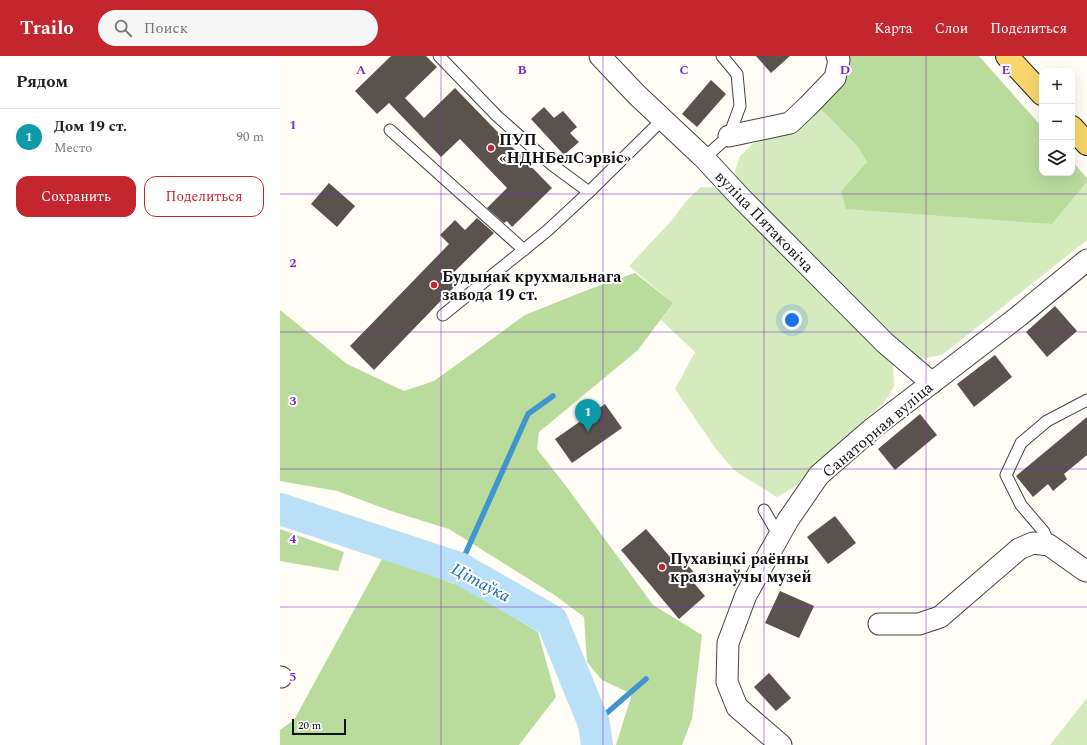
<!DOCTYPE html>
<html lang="ru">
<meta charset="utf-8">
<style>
body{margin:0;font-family:Spectral,serif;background:#f6f6f6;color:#202124}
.controls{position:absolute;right:12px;top:12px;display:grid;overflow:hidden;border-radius:8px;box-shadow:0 4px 16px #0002}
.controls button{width:36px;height:36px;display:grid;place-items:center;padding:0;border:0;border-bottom:1px solid #e0e0e0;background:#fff;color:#202124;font:20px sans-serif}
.scale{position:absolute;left:12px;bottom:10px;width:54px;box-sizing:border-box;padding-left:4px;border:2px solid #111;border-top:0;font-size:11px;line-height:14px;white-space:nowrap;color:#111;-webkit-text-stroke:3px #fff;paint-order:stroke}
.you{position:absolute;left:512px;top:264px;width:14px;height:14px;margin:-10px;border:3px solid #fff;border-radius:50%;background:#1a73e8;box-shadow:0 0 0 6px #1a73e833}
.badge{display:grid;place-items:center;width:26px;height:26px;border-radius:50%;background:#c4262e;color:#fff;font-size:13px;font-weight:700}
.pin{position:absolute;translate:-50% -33px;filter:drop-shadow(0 1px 2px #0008)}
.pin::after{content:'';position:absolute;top:21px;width:14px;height:12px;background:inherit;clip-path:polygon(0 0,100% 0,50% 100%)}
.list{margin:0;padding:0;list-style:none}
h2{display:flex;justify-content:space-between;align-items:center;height:52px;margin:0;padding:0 16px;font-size:17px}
h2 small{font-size:13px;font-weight:400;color:#757577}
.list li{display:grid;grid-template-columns:26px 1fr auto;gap:12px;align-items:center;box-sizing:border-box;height:56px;padding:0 16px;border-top:1px solid #e0e0e0}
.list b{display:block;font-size:15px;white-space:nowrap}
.list p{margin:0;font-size:13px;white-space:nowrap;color:#757577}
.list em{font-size:13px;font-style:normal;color:#757577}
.actions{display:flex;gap:8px;padding:12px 16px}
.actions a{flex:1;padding:9px 0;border:1px solid #c4262e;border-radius:12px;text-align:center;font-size:14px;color:#c4262e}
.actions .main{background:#c4262e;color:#fff}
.icon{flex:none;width:22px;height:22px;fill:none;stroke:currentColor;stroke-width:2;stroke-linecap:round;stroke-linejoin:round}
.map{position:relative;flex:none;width:807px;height:689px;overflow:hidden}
header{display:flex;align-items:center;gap:24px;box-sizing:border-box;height:56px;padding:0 20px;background:#c4262e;color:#fff}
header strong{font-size:19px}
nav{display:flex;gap:22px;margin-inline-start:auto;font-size:14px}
.search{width:280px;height:36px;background:#f6f6f6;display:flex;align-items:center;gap:10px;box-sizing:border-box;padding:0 14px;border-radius:22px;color:#757577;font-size:15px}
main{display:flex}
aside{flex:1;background:#fff}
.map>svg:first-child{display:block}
.green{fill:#d5ebbd}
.forest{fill:#b9dc9c}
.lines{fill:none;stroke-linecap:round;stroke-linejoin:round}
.stream{stroke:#3f96cf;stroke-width:5.5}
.river{stroke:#b9e0f7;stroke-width:32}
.building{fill:#5a524d}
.lane-casing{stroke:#444;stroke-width:13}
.street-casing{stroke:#444;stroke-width:23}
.primary-casing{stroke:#222;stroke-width:24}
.lane{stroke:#fff;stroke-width:11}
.street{stroke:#fff;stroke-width:21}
.primary{stroke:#f9d66b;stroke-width:22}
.grid{fill:none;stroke:#7b2cbf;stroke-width:1;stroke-opacity:0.55}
.poi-dot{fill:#c4262e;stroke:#fff;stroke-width:1.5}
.labels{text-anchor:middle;stroke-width:4;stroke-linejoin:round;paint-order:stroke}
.poi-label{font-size:16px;font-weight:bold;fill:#111;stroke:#fff;text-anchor:start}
.street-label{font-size:16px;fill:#111;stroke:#fff}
.water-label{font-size:17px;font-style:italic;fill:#1768a6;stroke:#fff}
.grid-label{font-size:13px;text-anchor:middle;font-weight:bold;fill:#7b2cbf;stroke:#fff;stroke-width:4;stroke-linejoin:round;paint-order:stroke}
</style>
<header>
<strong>Trailo</strong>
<div class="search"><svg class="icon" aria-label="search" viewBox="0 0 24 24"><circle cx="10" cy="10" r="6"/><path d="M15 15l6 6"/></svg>Поиск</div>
<nav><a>Карта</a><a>Слои</a><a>Поделиться</a></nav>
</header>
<main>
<aside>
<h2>Рядом<small></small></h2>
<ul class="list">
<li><span class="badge" style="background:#0f9aa8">1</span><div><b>Дом 19 ст.</b><p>Место</p></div><em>90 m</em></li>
</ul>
<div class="actions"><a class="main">Сохранить</a><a>Поделиться</a></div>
</aside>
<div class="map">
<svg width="807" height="689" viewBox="0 0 807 689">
<rect width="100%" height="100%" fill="#fffdf5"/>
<g class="green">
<path d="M 540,52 L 578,91 L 587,106 L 561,135 L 772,168 L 807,126 L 807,184 L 662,299 L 640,303 L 622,290 L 460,130 L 455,115 L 460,100 L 474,87 L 494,80 Z"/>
<path d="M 421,131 L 439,132 L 613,308 L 614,330 L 603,348 L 584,364 L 513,432 L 497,441 L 455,415 L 436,393 L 395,333 L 415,296 L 381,264 L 393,247 L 349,210 L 393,163 L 407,144 Z"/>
<path d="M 807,642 L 807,689 L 770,689 Z"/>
</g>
<g class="forest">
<path d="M 567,0 L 699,0 L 762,71 L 762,117 L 792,117 L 792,105 L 807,122 L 807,126 L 772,168 L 566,153 L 561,135 L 587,106 L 578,91 L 540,52 L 572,15 Z"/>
<path d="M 355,217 L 393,247 L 358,294 L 259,376 L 257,393 L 286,430 L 373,549 L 422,579 L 412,663 L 402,689 L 336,689 L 352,638 L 322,624 L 307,606 L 304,561 L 276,540 L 169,473 L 114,456 L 57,435 L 0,425 L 0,254 L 67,308 L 124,335 L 154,325 L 245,259 L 310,233 Z"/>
<path d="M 0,473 L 64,496 L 58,515 L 0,505 Z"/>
<path d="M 103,501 L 185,532 L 258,576 L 276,641 L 239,689 L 0,689 L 0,674 L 14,664 Z"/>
</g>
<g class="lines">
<g class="stream">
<path d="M 179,512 L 248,358 L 273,340"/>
<path d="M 314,668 L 366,623"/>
</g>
<path class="river" d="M 0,453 L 179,512 L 272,565 L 314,668 L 317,689"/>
</g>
<g class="building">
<path d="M 111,0 L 146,0 L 157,11 L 125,42 L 144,62 L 175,32 L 272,132 L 232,171 L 227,165 L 224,167 L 207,152 L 227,132 L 180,83 L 161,101 L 109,47 L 97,58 L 75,35 Z"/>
<path d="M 476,0 L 510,0 L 491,17 Z"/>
<path d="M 431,24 L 446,38 L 417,71 L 402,58 Z"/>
<path d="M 264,51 L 274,62 L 283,55 L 297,71 L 290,77 L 299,86 L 284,99 L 251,63 Z"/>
<path d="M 49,127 L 75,150 L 57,171 L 31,148 Z"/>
<path d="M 197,162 L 214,177 L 170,220 L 178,227 L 94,314 L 70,290 L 169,188 L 160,179 L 175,164 L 185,174 Z"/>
<path d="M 775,250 L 797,275 L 767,301 L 746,276 Z"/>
<path d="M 715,299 L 732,321 L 694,351 L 677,328 Z"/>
<path d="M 325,348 L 342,372 L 292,407 L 275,383 Z"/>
<path d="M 640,358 L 657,379 L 615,414 L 598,393 Z"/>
<path d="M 807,361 L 807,399 L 784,418 L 787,423 L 773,435 L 768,428 L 753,441 L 736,420 Z"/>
<path d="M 555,460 L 576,487 L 548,508 L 527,481 Z"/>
<path d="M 366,473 L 390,501 L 396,496 L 418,521 L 413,526 L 425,540 L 399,563 L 341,494 Z"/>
<path d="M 500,535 L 534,550 L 519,582 L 485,567 Z"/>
<path d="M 489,617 L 511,642 L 496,655 L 474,631 Z"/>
</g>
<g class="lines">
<defs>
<g id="lane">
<path d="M 159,0 L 217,60 L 271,108 L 309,136"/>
<path d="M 110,74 L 244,194"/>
<path d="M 424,102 L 449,80 L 460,50 L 457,18 L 442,0"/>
<path d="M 163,259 L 267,175 L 309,136 L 383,63"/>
<path d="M 484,454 L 499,480"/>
<path d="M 769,489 L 764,476 L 741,449 L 726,419 L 741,387 L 767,365 L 807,344"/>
</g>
<g id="street">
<path d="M 320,0 L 357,39 L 424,102 L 461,142 L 605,287 L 652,327"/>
<path d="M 449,80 L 510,67 L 528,50 L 555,22 L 559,4 L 557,0"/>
<path d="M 599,568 L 639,568 L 660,561 L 739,493 L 753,487 L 769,489 L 804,514 L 807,515"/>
<path d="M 0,621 L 1,621"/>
<path d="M 501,689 L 457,651 L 447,626 L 448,587 L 466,539 L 508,464 L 539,419 L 593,372 L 739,260 L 807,204"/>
</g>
<g id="primary">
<path d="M 727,0 L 762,38"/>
<path d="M 792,71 L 807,88"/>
</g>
</defs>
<use href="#lane" class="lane-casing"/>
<use href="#street" class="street-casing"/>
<use href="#primary" class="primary-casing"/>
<use href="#lane" class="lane"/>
<use href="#street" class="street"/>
<use href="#primary" class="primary"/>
</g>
<path class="grid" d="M 161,0 L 161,689M 323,0 L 323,689M 484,0 L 484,689M 646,0 L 646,689M 0,138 L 807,138M 0,276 L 807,276M 0,413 L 807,413M 0,551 L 807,551"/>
<g class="poi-dot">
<circle cx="211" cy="92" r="4"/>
<circle cx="154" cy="229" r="4"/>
<circle cx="382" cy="511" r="4"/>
</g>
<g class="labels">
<g class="poi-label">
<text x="219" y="89">ПУП<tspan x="219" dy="18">«НДНБелСэрвіс»</tspan></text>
<text x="162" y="226">Будынак крухмальнага<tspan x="162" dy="18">завода 19 ст.</tspan></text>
<text x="390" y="508">Пухавіцкі раённы<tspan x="390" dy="18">краязнаўчы музей</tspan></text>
</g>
<g class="street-label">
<text transform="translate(485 165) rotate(46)" y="6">вуліца Пятаковіча</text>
<text transform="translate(597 373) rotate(-40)" y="6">Санаторная вуліца</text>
</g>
<g class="water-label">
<text transform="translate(201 526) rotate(28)" y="6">Цітаўка</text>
</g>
</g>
<g class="grid-label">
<text x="81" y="18">A</text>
<text x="242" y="18">B</text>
<text x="404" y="18">C</text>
<text x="565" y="18">D</text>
<text x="726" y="18">E</text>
<text x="13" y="73">1</text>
<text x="13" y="211">2</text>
<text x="13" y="349">3</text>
<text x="13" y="487">4</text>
<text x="13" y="625">5</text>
</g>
</svg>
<div class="controls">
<button>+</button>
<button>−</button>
<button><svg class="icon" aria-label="layers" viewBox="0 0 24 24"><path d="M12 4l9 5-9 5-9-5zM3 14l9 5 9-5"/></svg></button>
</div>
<div class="scale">20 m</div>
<div class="you"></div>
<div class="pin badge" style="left:308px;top:376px;background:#0f9aa8">1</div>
</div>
</main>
